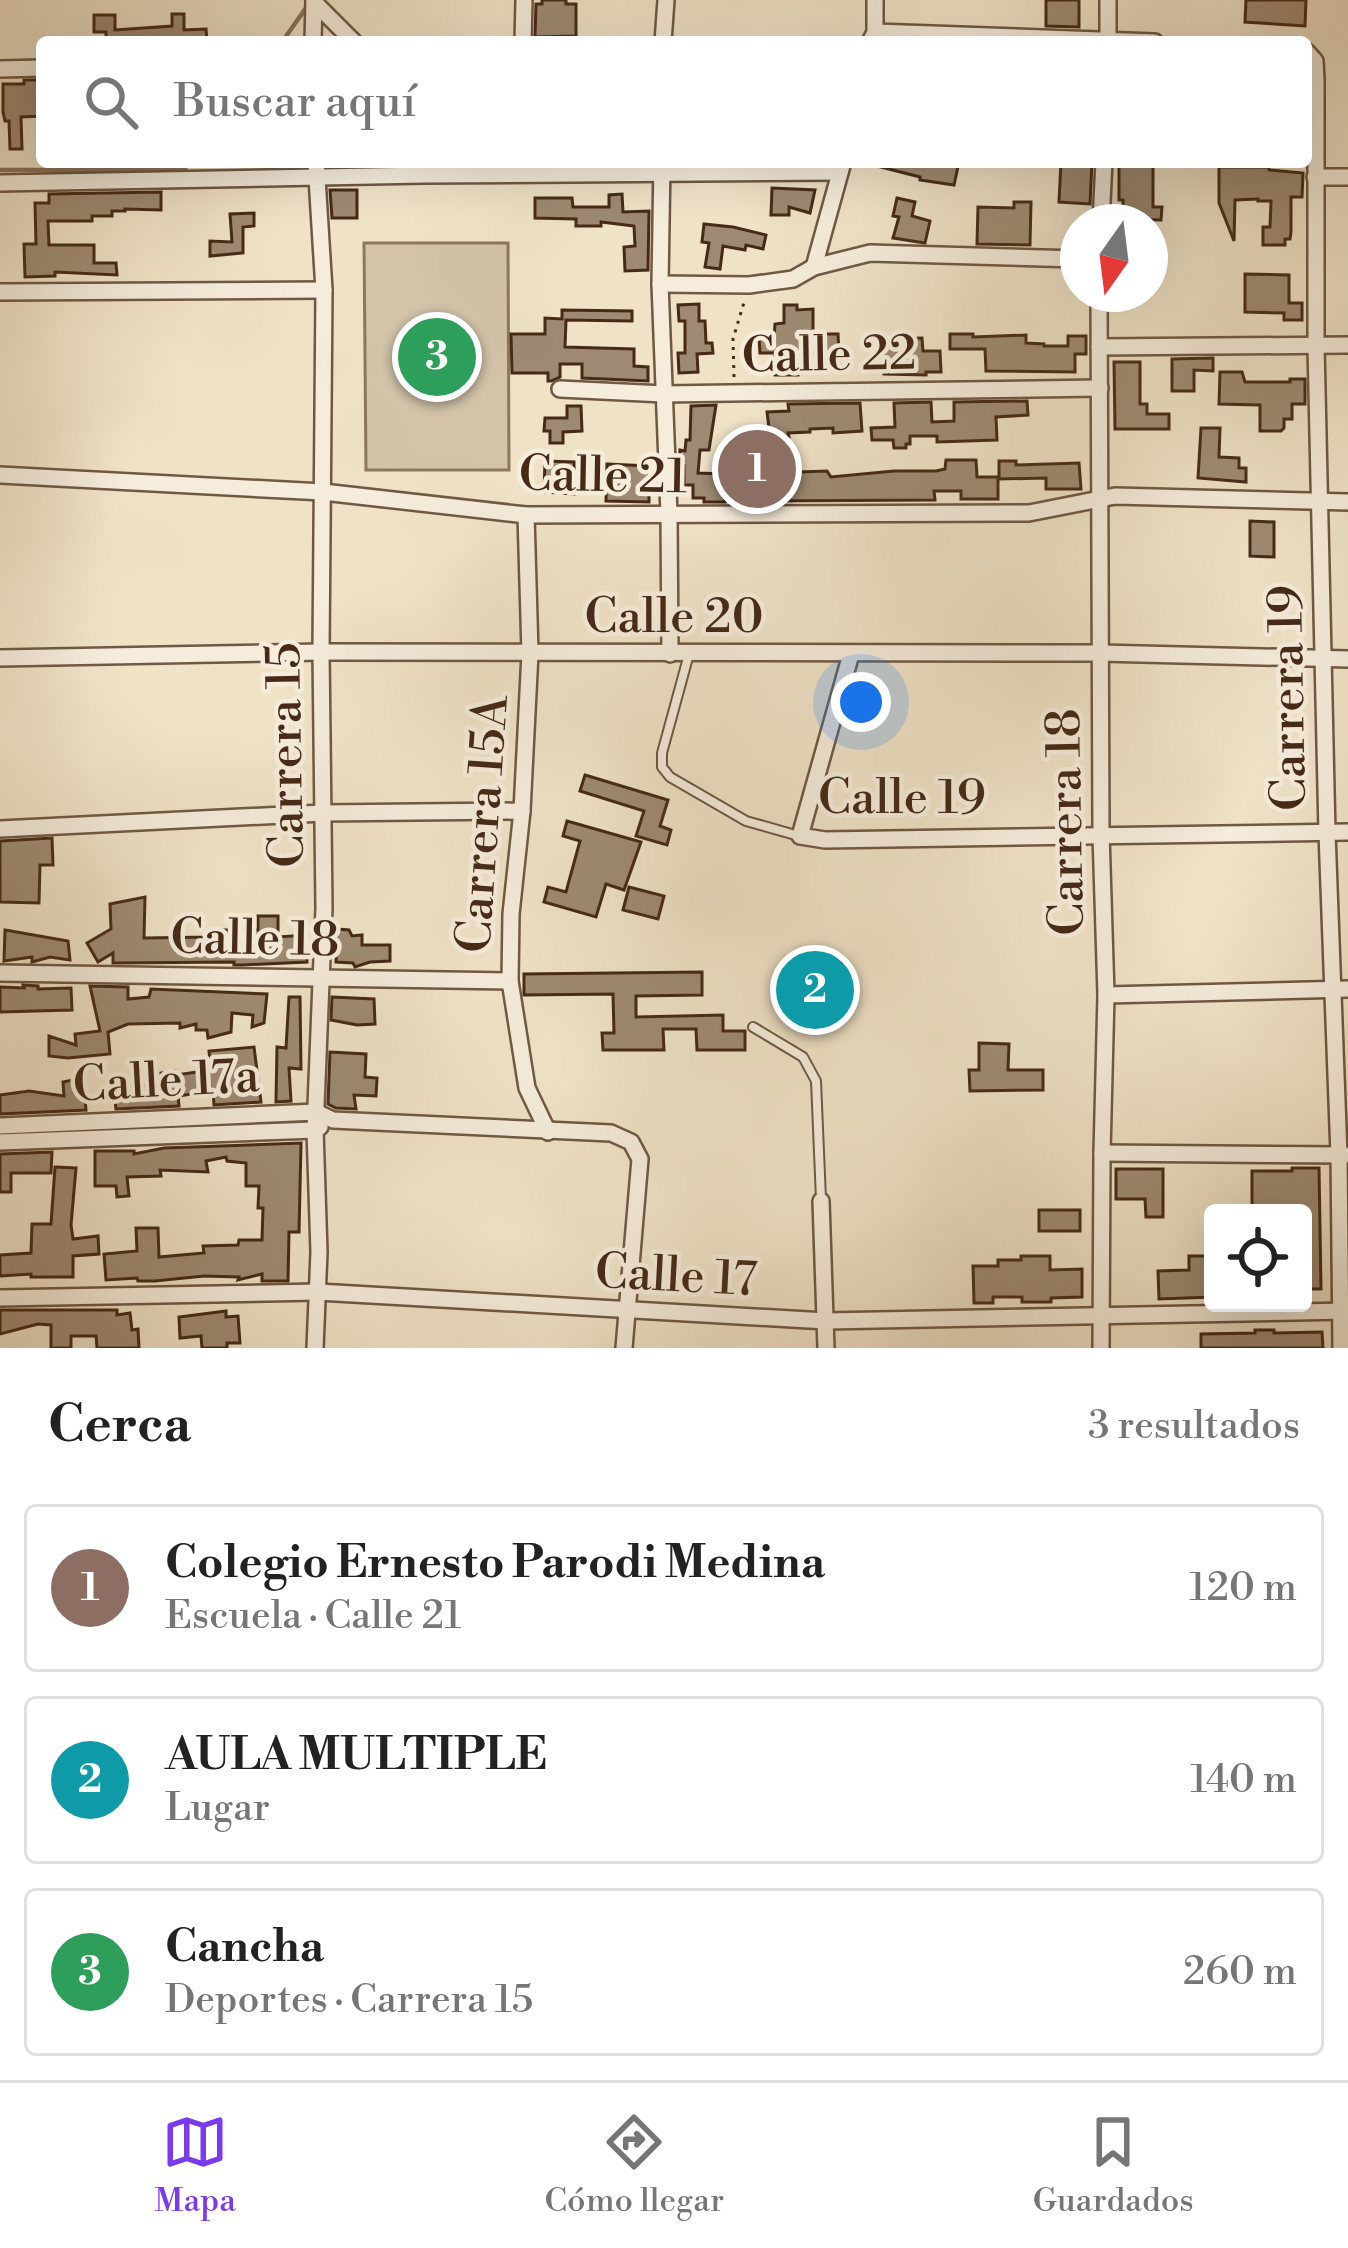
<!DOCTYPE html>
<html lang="es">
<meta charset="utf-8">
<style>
body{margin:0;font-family:"Libre Bodoni",serif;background:#f6f6f6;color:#222}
.controls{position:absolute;right:36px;bottom:36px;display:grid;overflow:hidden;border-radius:12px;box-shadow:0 12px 48px #0002}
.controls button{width:108px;height:108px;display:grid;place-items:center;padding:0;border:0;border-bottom:3px solid #e0e0e0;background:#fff;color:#222;font:60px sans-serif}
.compass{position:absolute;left:1060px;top:204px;width:108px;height:108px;border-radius:50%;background:#fff;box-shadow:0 12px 48px #0002;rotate:194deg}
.you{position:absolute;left:861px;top:702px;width:42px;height:42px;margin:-30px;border:9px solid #fff;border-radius:50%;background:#1a73e8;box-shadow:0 0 0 18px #1a73e833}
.badge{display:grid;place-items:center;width:78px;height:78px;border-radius:50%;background:#7c3aed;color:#fff;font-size:39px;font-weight:700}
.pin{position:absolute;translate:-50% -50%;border:6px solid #fff;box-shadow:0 3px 12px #0006}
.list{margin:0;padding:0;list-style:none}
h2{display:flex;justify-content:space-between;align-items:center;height:156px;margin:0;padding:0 48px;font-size:51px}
h2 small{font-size:39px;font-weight:400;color:#767676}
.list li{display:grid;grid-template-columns:78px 1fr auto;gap:36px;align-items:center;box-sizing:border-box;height:168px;margin:0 24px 24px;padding:0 24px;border:3px solid #e0e0e0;border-radius:12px}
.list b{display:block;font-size:45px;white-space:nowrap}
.list p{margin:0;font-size:39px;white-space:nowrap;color:#767676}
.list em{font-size:39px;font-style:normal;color:#767676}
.icon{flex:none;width:66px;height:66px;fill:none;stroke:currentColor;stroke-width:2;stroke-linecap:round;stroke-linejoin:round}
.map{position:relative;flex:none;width:1348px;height:1348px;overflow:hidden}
.search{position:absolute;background:#fff;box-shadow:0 12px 48px #0002;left:36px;right:36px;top:36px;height:132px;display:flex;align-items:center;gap:30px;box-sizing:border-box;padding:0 42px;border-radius:12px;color:#767676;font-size:45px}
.sheet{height:732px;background:#fff}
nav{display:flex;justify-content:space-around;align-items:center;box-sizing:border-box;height:168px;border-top:3px solid #e0e0e0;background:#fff;font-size:33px;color:#767676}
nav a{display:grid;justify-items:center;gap:6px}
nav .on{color:#7c3aed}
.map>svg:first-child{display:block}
.green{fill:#d2c3a9;stroke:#8c7660;stroke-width:3}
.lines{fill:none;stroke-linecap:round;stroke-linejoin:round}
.stream{stroke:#89735d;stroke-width:4.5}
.building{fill:#9e8a73;stroke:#462a17;stroke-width:3}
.service-casing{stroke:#705843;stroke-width:12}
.minor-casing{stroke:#705843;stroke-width:20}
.path{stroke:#462a17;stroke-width:3;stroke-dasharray:3 6;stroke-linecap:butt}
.service{stroke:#f5ecdb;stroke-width:8}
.minor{stroke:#f5ecdb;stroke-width:15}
.labels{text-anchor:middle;stroke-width:9;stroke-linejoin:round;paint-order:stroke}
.street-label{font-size:48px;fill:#462a17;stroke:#f5ecdb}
</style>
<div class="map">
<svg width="1348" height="1348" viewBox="0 0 1348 1348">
<rect width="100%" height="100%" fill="#efe2c7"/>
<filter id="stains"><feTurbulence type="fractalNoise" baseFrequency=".00167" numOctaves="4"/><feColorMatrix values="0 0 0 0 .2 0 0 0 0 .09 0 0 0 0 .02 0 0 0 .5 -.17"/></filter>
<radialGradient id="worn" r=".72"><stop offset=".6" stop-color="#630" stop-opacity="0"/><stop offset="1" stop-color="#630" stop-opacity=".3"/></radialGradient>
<path class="green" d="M 364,243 L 508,243 L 509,470 L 366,470 Z"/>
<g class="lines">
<g class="stream">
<path d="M 282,42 L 308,5"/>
<path d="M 0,170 L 184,170 L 189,162"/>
</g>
</g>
<g class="building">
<path d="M 542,0 L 566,0 L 566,4 L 576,4 L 576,36 L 535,37 L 536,4 L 542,4 Z"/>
<path d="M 1046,0 L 1079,0 L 1079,27 L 1046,26 Z"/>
<path d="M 1246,0 L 1306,0 L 1305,26 L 1245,22 Z"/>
<path d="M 172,14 L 184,14 L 184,30 L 206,29 L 207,42 L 106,42 L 106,32 L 94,32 L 94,15 L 115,15 L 115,30 L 172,26 Z"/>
<path d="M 24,80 L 42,80 L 42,116 L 21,117 L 22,149 L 10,149 L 9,121 L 5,121 L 3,112 L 3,84 L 24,84 Z"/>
<path d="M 877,162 L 923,162 L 941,166 L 942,162 L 959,162 L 954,185 L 920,180 L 920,177 L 877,166 Z"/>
<path d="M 1061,162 L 1092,162 L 1090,204 L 1059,202 Z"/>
<path d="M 1119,162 L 1153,163 L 1153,207 L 1162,207 L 1161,220 L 1123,219 L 1123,200 L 1119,200 Z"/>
<path d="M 1219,167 L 1269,167 L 1269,170 L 1303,173 L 1302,197 L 1291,197 L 1291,232 L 1290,239 L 1285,239 L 1285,245 L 1263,245 L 1263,227 L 1270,227 L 1271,201 L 1258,201 L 1258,199 L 1235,200 L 1234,241 L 1219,203 Z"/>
<path d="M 772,188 L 815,190 L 810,213 L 789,207 L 789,215 L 771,215 Z"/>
<path d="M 330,190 L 357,190 L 357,218 L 332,218 Z"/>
<path d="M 161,192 L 161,210 L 125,209 L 125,211 L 112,211 L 112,216 L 92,216 L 92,221 L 48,221 L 49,245 L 94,245 L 94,263 L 116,263 L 117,275 L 55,272 L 55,276 L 25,277 L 24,244 L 36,244 L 35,203 L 49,203 L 49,194 Z"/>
<path d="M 622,194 L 623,212 L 649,211 L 648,270 L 625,271 L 624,247 L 635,246 L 634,226 L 601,222 L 601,226 L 576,226 L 576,219 L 535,218 L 535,198 L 572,198 L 573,207 L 609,207 L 609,195 Z"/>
<path d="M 897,198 L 915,202 L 912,216 L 930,221 L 925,243 L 893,238 L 899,217 L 893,216 Z"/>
<path d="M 1014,202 L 1031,202 L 1030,245 L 977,244 L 978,207 L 1014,208 Z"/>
<path d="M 254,213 L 254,226 L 243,227 L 243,253 L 210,256 L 210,241 L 232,242 L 230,214 Z"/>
<path d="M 704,224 L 733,227 L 766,235 L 763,249 L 746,245 L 745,250 L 723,246 L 720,269 L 705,267 L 709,243 L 702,242 Z"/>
<path d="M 1245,274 L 1289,275 L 1289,303 L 1302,303 L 1302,320 L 1284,320 L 1284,313 L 1245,312 Z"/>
<path d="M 699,304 L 699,321 L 705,321 L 706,343 L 712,343 L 713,353 L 697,354 L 698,372 L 679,373 L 678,353 L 685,353 L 685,321 L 679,321 L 678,305 Z"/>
<path d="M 784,305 L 797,305 L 797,310 L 813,309 L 813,334 L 838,334 L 839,353 L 798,354 L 798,375 L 775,375 L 775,353 L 760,353 L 759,338 L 774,338 L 775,324 L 784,323 Z"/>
<path d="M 562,310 L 632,311 L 632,321 L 566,320 L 565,347 L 634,349 L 634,366 L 648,367 L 648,381 L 582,378 L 582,364 L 560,364 L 560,377 L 551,381 L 548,381 L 548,373 L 512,373 L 511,334 L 545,334 L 545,318 L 562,319 Z"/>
<path d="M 950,334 L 973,334 L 973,337 L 1026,335 L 1026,343 L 1044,344 L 1044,346 L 1068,346 L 1068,336 L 1086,336 L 1086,354 L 1075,354 L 1075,372 L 986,371 L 985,349 L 950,349 Z"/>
<path d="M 922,338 L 923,351 L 940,351 L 941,372 L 926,372 L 926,375 L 884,374 L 884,339 Z"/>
<path d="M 1213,358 L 1213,371 L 1194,370 L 1194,391 L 1172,391 L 1172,359 Z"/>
<path d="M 1114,362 L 1140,362 L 1140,404 L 1147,404 L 1147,414 L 1169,414 L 1169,429 L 1115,429 Z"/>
<path d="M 1220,372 L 1242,372 L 1245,382 L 1290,382 L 1290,379 L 1305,379 L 1305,404 L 1292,404 L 1292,419 L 1284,419 L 1284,428 L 1281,431 L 1260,431 L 1260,405 L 1219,404 Z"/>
<path d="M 1027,401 L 1028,415 L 996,417 L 997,440 L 937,442 L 937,436 L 910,436 L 910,444 L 906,444 L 906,448 L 894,448 L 893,440 L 872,440 L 871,428 L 895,427 L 894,403 L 931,402 L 932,422 L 954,421 L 954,402 Z"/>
<path d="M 860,403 L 862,431 L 833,433 L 833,428 L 810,429 L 810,432 L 788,433 L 789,437 L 767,438 L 768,462 L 799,463 L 799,472 L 827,471 L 831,477 L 894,471 L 936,471 L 945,469 L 946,460 L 976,460 L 977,477 L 998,477 L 998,499 L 961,499 L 961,491 L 934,491 L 935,500 L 758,501 L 758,470 L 740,470 L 740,450 L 752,450 L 751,428 L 769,428 L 767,412 L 789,411 L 788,404 Z"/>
<path d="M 716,405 L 709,450 L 700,450 L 698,473 L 724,474 L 725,502 L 704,502 L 704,498 L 693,498 L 693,485 L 684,485 L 684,466 L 679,466 L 680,450 L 685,451 L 686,440 L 690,440 L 691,406 Z"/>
<path d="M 567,406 L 581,406 L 582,431 L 563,432 L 563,443 L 550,443 L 550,431 L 544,431 L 545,418 L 567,418 Z"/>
<path d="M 1201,428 L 1220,428 L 1219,457 L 1239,458 L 1239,468 L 1246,468 L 1246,482 L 1198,478 Z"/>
<path d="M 545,461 L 574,462 L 574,494 L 544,492 Z"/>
<path d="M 999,461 L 1016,461 L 1016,465 L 1079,463 L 1081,489 L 1046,489 L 1046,478 L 999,479 Z"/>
<path d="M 607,464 L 649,466 L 649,502 L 606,501 Z"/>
<path d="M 1250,521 L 1274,522 L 1274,557 L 1250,556 Z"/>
<path d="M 585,775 L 668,800 L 660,826 L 671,830 L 667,845 L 636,836 L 644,811 L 580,791 Z"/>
<path d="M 567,821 L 641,842 L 624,890 L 606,884 L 596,917 L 544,902 L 548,887 L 566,892 L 580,841 L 563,836 Z"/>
<path d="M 52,838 L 53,865 L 40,865 L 39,903 L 0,902 L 0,841 Z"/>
<path d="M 629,887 L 664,896 L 658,919 L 623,910 Z"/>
<path d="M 145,897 L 144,938 L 211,937 L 211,930 L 258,930 L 258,916 L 278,916 L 278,937 L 306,935 L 307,962 L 242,965 L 234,965 L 234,962 L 113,963 L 113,953 L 98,962 L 87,943 L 111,929 L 110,904 Z"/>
<path d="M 337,929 L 349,930 L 352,936 L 362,935 L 362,945 L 390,945 L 390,961 L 370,962 L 355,967 L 353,963 L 336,962 Z"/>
<path d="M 5,930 L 68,941 L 70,960 L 50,957 L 32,962 L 32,957 L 4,961 Z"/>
<path d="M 795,954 L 835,954 L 836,1026 L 795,1027 Z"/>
<path d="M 702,972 L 702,995 L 636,996 L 636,1017 L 723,1015 L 723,1031 L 745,1031 L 745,1050 L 697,1050 L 696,1029 L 663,1029 L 664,1050 L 603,1050 L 602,1033 L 614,1033 L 613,994 L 524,995 L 524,974 Z"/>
<path d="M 23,985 L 38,986 L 38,989 L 71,988 L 72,1010 L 0,1012 L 0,987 L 24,988 Z"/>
<path d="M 90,986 L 128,987 L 128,999 L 149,997 L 151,989 L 267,994 L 264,1023 L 252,1027 L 253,1015 L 232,1013 L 231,1032 L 208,1038 L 207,1030 L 196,1030 L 196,1024 L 180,1028 L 180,1023 L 128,1024 L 108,1032 L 110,1054 L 68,1058 L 49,1056 L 49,1036 L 76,1045 L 75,1034 L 100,1031 Z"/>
<path d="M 289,997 L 300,997 L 301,1069 L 289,1068 L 291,1101 L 276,1102 L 277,1047 L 286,1048 Z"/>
<path d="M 332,997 L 374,999 L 375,1024 L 357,1025 L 331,1020 Z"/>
<path d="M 979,1043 L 1009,1044 L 1008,1070 L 1043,1070 L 1043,1090 L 970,1091 L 969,1070 L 979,1070 Z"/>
<path d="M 254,1047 L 261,1102 L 214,1105 L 213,1091 L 178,1096 L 179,1106 L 116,1109 L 113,1081 L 131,1079 L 131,1087 L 162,1083 L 161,1073 L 175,1071 L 176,1075 L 211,1070 L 209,1051 Z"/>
<path d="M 330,1052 L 366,1054 L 365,1077 L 377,1078 L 376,1096 L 354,1095 L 356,1109 L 336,1108 L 328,1104 Z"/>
<path d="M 83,1078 L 86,1110 L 0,1114 L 0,1095 L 29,1091 L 64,1096 L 63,1082 Z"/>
<path d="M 301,1143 L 299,1232 L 289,1232 L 288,1281 L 262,1281 L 262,1274 L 238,1280 L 239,1277 L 204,1276 L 155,1281 L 138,1281 L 137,1278 L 106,1280 L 104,1254 L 137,1251 L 136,1228 L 158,1228 L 159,1257 L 204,1253 L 203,1246 L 238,1245 L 239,1240 L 262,1240 L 263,1208 L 258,1208 L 259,1186 L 246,1186 L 246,1163 L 227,1161 L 226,1157 L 206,1161 L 208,1172 L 160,1170 L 161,1176 L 127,1177 L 129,1196 L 117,1197 L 116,1186 L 95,1186 L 95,1151 L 134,1151 L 134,1154 L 164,1148 Z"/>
<path d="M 52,1152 L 51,1173 L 11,1173 L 11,1192 L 0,1192 L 0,1154 Z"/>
<path d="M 55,1167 L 76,1168 L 71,1225 L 73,1239 L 98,1236 L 99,1254 L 73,1256 L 73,1277 L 31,1277 L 31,1274 L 0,1276 L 0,1255 L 31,1253 L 32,1224 L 51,1224 Z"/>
<path d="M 1292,1168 L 1319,1168 L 1321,1289 L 1303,1289 L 1303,1213 L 1252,1211 L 1252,1171 L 1292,1171 Z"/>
<path d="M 1116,1169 L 1163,1169 L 1163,1217 L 1146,1217 L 1145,1199 L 1116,1199 Z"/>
<rect x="1039" y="1210" width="41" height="21"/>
<path d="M 1021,1256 L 1050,1256 L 1050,1270 L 1082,1269 L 1082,1297 L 1051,1298 L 1051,1302 L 1022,1302 L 1022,1297 L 993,1297 L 993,1303 L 974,1303 L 973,1266 L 998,1266 L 998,1260 L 1021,1260 Z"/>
<path d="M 1189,1256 L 1211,1256 L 1212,1297 L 1159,1299 L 1158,1271 L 1189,1270 Z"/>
<path d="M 0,1310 L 117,1310 L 117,1315 L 130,1313 L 132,1330 L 138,1329 L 139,1348 L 97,1348 L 96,1336 L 71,1336 L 71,1348 L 51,1348 L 51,1325 L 38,1324 L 0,1334 Z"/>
<path d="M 226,1311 L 226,1317 L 238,1316 L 240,1343 L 227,1343 L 227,1348 L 202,1348 L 201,1336 L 180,1338 L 179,1317 Z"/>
<path d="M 1255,1330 L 1274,1330 L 1274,1333 L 1322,1332 L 1323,1348 L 1201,1348 L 1201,1334 L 1255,1333 Z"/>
</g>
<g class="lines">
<defs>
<g id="service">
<path d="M 689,654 L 662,753 L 662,767 L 670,777 L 746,821 L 799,836"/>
<path d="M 753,1027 L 803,1057 L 816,1081 L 821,1199"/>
</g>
<g id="minor">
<path d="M 314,2 L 354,42"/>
<path d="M 875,32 L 1155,42"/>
<path d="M 313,42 L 314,0"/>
<path d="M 523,42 L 524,0"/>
<path d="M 663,42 L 666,0"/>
<path d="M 870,42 L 875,32 L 875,0"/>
<path d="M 1108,42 L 1108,0"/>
<path d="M 1306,51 L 1315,61 L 1316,80 L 1316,346 L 1327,833 L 1339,1155 L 1341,1348"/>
<path d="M 0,69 L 42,68"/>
<path d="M 662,162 L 660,284 L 669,514 L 670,654"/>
<path d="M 1315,177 L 1348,177"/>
<path d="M 0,183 L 425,175 L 840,172"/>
<path d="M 1101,222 L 1104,162"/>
<path d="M 814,267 L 843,162"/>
<path d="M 660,284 L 749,285 L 793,279 L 814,267 L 870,253 L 1078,259"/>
<path d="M 0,292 L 324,290"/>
<path d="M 1099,294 L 1101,834 L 1106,995 L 1102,1153 L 1101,1348"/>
<path d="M 1099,347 L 1348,345"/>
<path d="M 560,389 L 664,394 L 1100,388"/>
<path d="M 0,475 L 323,492 L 526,515 L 1029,513 L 1115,496 L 1348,502"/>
<path d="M 526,515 L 530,653 L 522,811 L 511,914 L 510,981 L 527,1088 L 548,1132"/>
<path d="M 851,654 L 800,836 L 825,840 L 1348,832"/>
<path d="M 0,658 L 321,652 L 1100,653 L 1348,659"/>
<path d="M 0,829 L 323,813 L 522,811"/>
<path d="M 0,973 L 510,981"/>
<path d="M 1106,995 L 1348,989"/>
<path d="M 0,1126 L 316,1112 L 333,1120 L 611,1133 L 631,1142 L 640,1159 L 624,1348"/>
<path d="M 0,1142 L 315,1130 L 320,1127"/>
<path d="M 1102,1153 L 1345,1155"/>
<path d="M 821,1201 L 826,1348"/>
<path d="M 0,1298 L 318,1292 L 826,1321 L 1348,1311"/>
<path d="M 315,1348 L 319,1252 L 315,1130 L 324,908 L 321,652 L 324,290 L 316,162"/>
</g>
</defs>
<use href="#service" class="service-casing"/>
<use href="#minor" class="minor-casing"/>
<path class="path" d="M 734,377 L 733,339 L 745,299"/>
<use href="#service" class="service"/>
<use href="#minor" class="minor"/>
</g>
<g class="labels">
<g class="street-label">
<text transform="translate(829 353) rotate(-1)" y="17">Calle 22</text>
<text transform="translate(603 474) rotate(1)" y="17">Calle 21</text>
<text x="674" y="632">Calle 20</text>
<text transform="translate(1286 698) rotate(-91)" y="17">Carrera 19</text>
<text transform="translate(284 755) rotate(-91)" y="17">Carrera 15</text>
<text x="902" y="813">Calle 19</text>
<text transform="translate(1064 822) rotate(-91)" y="17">Carrera 18</text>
<text transform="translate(481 824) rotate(-86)" y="17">Carrera 15A</text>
<text transform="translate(255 937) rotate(1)" y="17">Calle 18</text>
<text transform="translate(166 1079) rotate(-3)" y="17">Calle 17a</text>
<text transform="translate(676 1274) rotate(3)" y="17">Calle 17</text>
</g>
</g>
<rect width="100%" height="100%" filter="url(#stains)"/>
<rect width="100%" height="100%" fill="url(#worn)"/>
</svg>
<div class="controls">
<button><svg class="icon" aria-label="locate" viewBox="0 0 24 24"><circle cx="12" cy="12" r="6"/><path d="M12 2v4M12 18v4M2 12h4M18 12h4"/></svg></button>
</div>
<svg class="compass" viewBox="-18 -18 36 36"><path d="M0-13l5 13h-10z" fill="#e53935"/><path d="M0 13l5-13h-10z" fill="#767676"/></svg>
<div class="you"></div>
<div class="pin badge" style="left:757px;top:469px;background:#8d6e63">1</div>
<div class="pin badge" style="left:815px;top:990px;background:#0f9aa8">2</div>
<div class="pin badge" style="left:437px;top:357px;background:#2e9e5b">3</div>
<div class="search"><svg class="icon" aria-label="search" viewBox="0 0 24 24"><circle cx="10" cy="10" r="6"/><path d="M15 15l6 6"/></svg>Buscar aquí</div>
</div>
<section class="sheet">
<h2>Cerca<small>3 resultados</small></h2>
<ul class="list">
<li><span class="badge" style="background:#8d6e63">1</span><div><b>Colegio Ernesto Parodi Medina</b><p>Escuela · Calle 21</p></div><em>120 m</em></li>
<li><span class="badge" style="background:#0f9aa8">2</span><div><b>AULA MULTIPLE</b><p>Lugar</p></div><em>140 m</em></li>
<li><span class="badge" style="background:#2e9e5b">3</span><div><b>Cancha</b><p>Deportes · Carrera 15</p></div><em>260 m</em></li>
</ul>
</section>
<nav>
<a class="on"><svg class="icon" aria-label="map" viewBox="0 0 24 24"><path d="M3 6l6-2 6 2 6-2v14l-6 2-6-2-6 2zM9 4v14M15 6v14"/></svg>Mapa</a>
<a><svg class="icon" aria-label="directions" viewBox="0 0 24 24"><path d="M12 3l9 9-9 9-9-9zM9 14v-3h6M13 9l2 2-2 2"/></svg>Cómo llegar</a>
<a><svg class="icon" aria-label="saved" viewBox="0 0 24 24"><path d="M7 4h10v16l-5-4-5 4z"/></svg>Guardados</a>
</nav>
